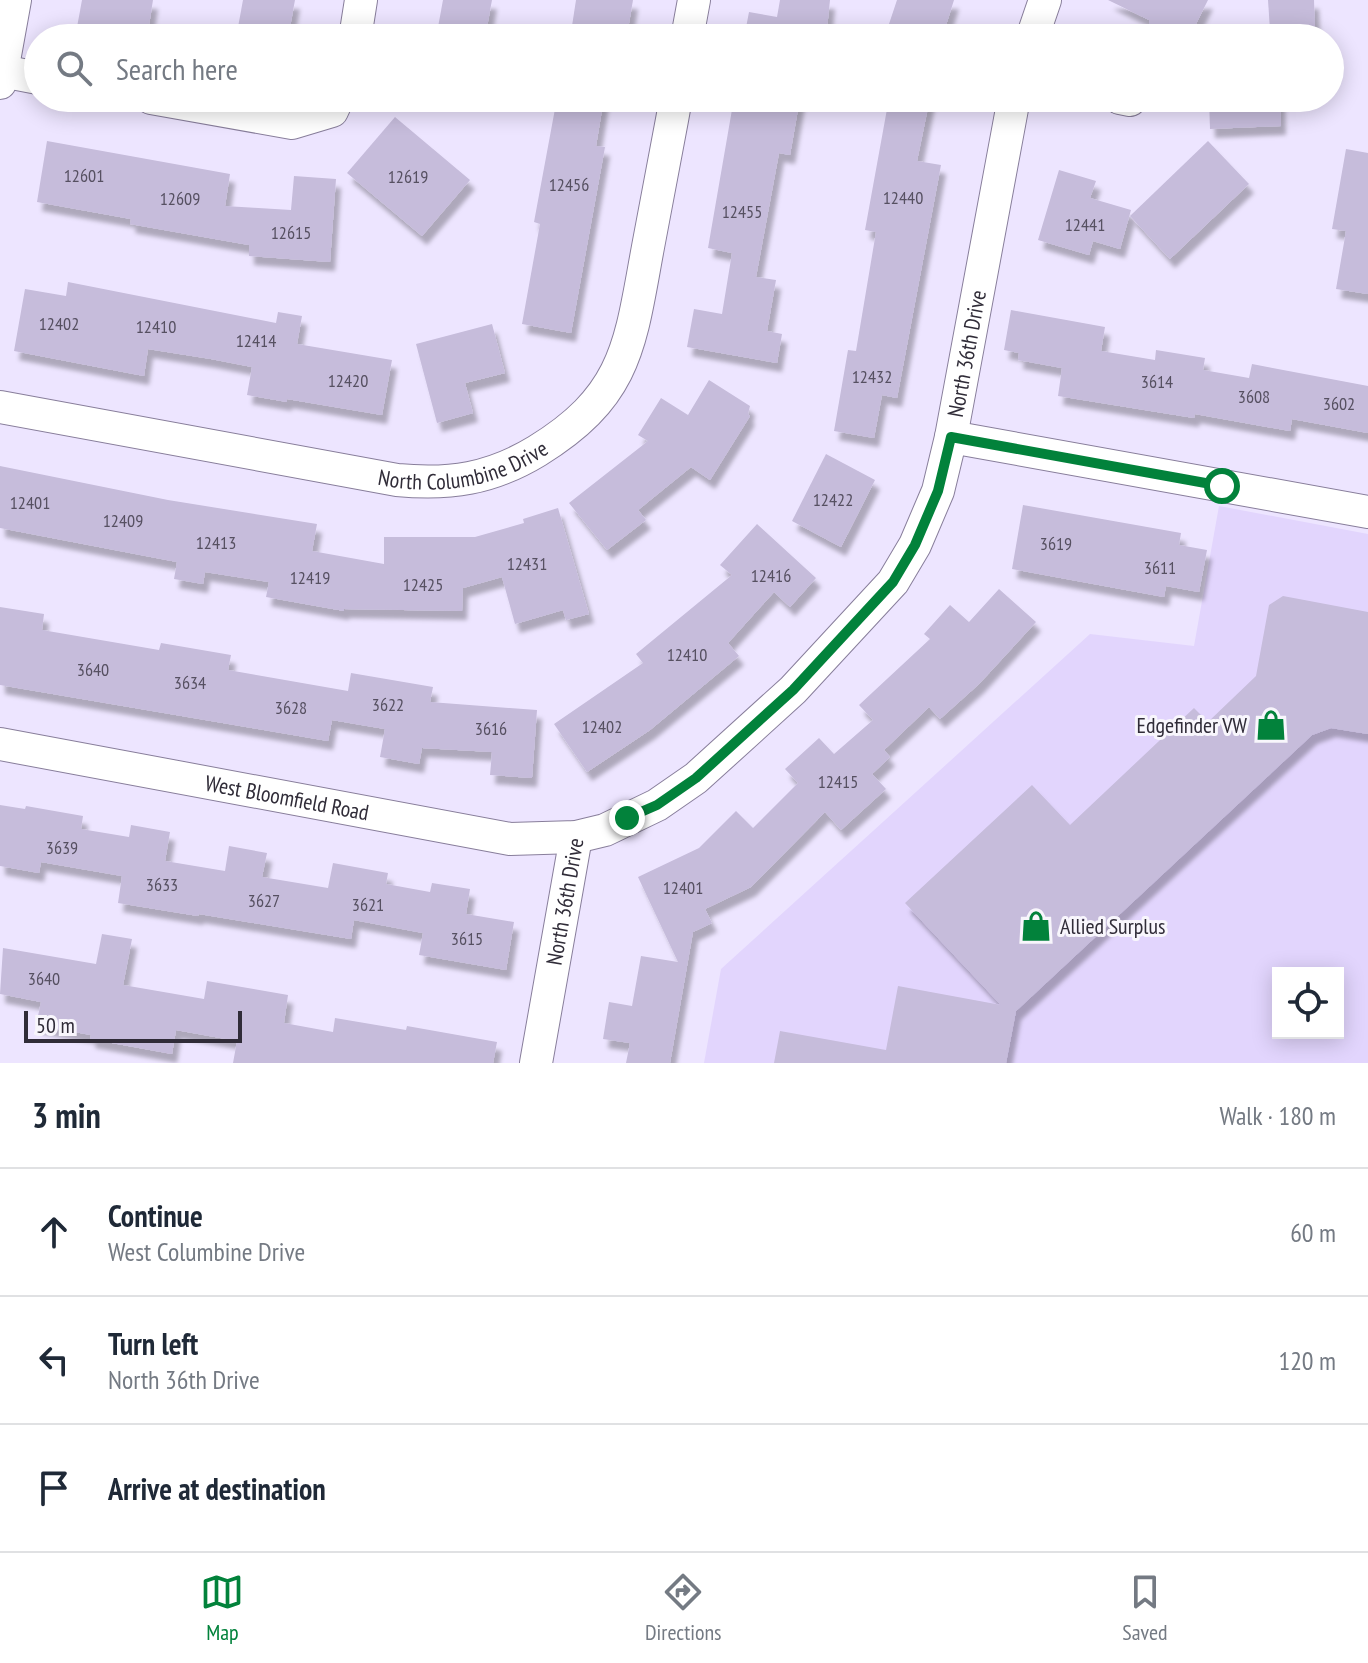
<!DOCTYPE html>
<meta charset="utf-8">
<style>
body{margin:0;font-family:"PT Sans Narrow",sans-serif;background:#f6f6f7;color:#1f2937}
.controls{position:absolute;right:24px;bottom:24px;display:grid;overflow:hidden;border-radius:0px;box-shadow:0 4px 20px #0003}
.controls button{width:72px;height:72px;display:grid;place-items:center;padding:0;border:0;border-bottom:2px solid #e0e1e3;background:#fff;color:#1f2937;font:40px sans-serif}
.scale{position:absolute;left:24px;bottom:20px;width:218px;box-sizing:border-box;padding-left:8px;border:4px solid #302c38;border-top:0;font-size:22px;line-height:28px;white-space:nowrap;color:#302c38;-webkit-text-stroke:6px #f8f6fc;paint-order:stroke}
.stop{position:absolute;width:24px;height:24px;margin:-18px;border:6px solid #02823b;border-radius:50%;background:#fff}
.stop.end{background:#02823b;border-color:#fff;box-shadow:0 2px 8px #0008}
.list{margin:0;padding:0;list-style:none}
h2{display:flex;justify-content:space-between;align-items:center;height:104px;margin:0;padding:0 32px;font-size:34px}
h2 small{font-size:26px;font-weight:400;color:#747a83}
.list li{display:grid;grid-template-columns:52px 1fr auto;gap:24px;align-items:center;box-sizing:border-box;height:128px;padding:0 32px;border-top:2px solid #e0e1e3}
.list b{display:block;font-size:30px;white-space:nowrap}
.list p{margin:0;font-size:26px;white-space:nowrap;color:#747a83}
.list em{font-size:26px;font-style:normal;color:#747a83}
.icon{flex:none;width:44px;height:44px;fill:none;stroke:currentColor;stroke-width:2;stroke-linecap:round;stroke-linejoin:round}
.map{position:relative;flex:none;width:1368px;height:1063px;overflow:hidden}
.search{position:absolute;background:#fff;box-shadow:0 4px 20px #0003;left:24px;right:24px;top:24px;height:88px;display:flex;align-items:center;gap:20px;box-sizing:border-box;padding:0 28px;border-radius:44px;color:#747a83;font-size:30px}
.sheet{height:488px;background:#fff}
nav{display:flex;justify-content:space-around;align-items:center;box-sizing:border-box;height:112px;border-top:2px solid #e0e1e3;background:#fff;font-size:22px;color:#747a83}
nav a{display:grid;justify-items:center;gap:4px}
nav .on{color:#02823b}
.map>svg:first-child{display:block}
.built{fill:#e2d5fd;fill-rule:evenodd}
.building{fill:#c6bcdb;filter:url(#shadow)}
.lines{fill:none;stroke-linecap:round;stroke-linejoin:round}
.street-casing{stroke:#887e9b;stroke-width:34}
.street{stroke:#fff;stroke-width:32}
.route{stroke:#02823b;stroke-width:10}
.labels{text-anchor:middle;stroke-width:6;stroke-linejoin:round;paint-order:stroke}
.number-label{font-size:18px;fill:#565061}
.street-label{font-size:22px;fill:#302c38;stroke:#f8f6fc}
.poi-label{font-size:22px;fill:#302c38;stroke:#f8f6fc;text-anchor:end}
</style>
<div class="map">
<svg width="1368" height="1063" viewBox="0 0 1368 1063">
<defs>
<filter id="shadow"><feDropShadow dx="5" dy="9" stdDeviation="2" flood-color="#0004"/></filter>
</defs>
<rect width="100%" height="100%" fill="#ede5ff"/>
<path class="built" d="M 1219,506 L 1368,534 L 1368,1063 L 704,1063 L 721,969 L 1090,634 L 1194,646 ZM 1278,973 L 1338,973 L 1338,1033 L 1278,1033 Z"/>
<g class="building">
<path d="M 82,0 L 153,0 L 147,38 L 75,38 Z"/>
<path d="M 243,0 L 295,0 L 288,38 L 236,38 Z"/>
<path d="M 443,0 L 492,0 L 485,38 L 436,38 Z"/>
<path d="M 576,0 L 633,0 L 627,35 L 572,26 Z"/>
<path d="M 780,0 L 830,0 L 826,38 L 744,38 L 749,12 L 777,17 Z"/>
<path d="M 897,0 L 954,0 L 942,38 L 930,38 L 889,24 Z"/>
<path d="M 1108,0 L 1208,0 L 1189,38 L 1149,38 L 1149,20 Z"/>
<path d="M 1268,0 L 1314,0 L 1315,27 L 1270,30 Z"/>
<path d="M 557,98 L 604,98 L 596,146 L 605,147 L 571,333 L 522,324 L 540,224 L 534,222 Z"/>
<path d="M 734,98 L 800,98 L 790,155 L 779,153 L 756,277 L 776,280 L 767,331 L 782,334 L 777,363 L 687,347 L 694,309 L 722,314 L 732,253 L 708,248 Z"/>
<path d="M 889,98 L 930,98 L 917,161 L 941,165 L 897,398 L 882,395 L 874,438 L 834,431 L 848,350 L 856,351 L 876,232 L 865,230 Z"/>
<path d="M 1209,98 L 1280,98 L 1281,126 L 1210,129 Z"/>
<path d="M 395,117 L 470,180 L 422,236 L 347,173 Z"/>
<path d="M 47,141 L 230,174 L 225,206 L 291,210 L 294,176 L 336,179 L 330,262 L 249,256 L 249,245 L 130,224 L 131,219 L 37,202 Z"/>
<path d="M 1208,141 L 1249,184 L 1170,259 L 1130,216 Z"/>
<path d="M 1346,149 L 1368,153 L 1368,294 L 1336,289 L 1346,231 L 1332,229 Z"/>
<path d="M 1059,170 L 1096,181 L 1090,198 L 1131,210 L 1120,249 L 1093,241 L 1089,255 L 1038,240 Z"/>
<path d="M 68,282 L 276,323 L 278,312 L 302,316 L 297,344 L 392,360 L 382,415 L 287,399 L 287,402 L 247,395 L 252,367 L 211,359 L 148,349 L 144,376 L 14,351 L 25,289 L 66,296 Z"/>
<path d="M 1011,310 L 1105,327 L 1101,351 L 1155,360 L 1156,350 L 1205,358 L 1203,370 L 1249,378 L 1252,364 L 1368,386 L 1368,433 L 1292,419 L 1290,431 L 1195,414 L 1194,418 L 1058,396 L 1062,368 L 1018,360 L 1019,353 L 1004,350 Z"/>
<path d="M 492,324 L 505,373 L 465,383 L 473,413 L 437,423 L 416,344 Z"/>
<path d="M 709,380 L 750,406 L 748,414 L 750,416 L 710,480 L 691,467 L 638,510 L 646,520 L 607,550 L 569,503 L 648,441 L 638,435 L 661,398 L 688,415 Z"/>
<path d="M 826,454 L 875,480 L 841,547 L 792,521 Z"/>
<path d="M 0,466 L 168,500 L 317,524 L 312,551 L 384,564 L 384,537 L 475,537 L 524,523 L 523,519 L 558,508 L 589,614 L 566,620 L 563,610 L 515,624 L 502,577 L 463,588 L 462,611 L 344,609 L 344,611 L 266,597 L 269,582 L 205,572 L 203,584 L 174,579 L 177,562 L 0,528 Z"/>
<path d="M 1023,505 L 1181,533 L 1179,545 L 1207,550 L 1199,592 L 1166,586 L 1164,597 L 1012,569 Z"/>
<path d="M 757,524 L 816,578 L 790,607 L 774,592 L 728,643 L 739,656 L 650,730 L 587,772 L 554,724 L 643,663 L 636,654 L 732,575 L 720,565 Z"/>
<path d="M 999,589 L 1036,622 L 979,684 L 940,719 L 929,707 L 884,750 L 890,757 L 872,774 L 886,789 L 841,830 L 825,812 L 751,887 L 705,909 L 712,923 L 693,932 L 670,1063 L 626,1063 L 630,1043 L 603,1039 L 609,1002 L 632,1006 L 641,956 L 678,962 L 638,877 L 699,848 L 736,811 L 753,828 L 798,783 L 785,769 L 819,738 L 834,754 L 873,720 L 859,705 L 930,639 L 924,634 L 950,605 L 969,622 Z"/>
<path d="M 1283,596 L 1368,612 L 1368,734 L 1331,728 L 1312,735 L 1016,1011 L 1006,1063 L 774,1063 L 780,1031 L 886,1050 L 898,986 L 1001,1005 L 905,903 L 1032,785 L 1070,825 L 1194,708 L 1208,722 L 1256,676 L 1269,605 Z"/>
<path d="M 0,607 L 44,614 L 42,630 L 159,650 L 161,643 L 231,655 L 228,670 L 348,691 L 351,673 L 433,687 L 430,702 L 537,710 L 532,778 L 490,775 L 492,752 L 422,748 L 419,764 L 380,757 L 385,729 L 332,720 L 328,741 L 0,685 Z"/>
<path d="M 0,805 L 25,809 L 26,806 L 83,816 L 81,829 L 129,837 L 131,825 L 170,832 L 165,861 L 225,871 L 229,846 L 267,853 L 262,877 L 328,888 L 333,863 L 388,873 L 386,884 L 430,892 L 432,883 L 470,889 L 466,914 L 514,922 L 506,970 L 419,955 L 423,933 L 354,920 L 351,939 L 199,914 L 198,916 L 118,903 L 122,876 L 41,862 L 39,873 L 0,866 Z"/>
<path d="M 102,934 L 132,939 L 123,985 L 204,999 L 207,981 L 288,995 L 284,1023 L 333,1032 L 335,1018 L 406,1030 L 407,1026 L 497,1042 L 493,1063 L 233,1063 L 237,1041 L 176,1030 L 172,1054 L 90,1039 L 91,1035 L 36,1025 L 41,1002 L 0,994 L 3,948 L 96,964 Z"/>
</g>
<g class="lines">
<defs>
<g id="street">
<path d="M 355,38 L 361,0"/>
<path d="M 687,38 L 694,0"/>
<path d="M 1032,38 L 1045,0"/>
<path d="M 2,71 L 38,78"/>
<path d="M 0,83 L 15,0"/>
<path d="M 151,98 L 292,123 L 332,111 L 338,98"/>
<path d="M 1120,98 L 1130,100"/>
<path id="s1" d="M 0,407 L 397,480 C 450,485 491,479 537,451 C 628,395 630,344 648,247 C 657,198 667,148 676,98"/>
<path d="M 951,437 L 1368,512"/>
<path id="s2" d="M 0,744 L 510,839 L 576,837 L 605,830 L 657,805 L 696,778 L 793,690 L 893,582 L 915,545 L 938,491 L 951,437 L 1014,98"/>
<path id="s3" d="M 536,1063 L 576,837"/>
</g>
</defs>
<use href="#street" class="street-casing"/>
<use href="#street" class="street"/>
</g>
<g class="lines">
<path class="route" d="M 627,818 L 657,805 L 696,778 L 793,690 L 893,582 L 915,545 L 938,491 L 951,437 L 1222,486"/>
</g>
<defs>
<symbol id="shop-bare" viewBox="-9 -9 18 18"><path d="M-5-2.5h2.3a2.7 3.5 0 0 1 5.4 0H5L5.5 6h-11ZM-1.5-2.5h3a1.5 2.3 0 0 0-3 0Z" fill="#02823b" stroke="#f8f6fc" stroke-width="2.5" paint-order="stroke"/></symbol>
</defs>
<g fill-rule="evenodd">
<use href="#shop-bare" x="1249" y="703" width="44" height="44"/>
<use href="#shop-bare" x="1014" y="904" width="44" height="44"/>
</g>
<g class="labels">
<g class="number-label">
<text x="84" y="182">12601</text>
<text x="408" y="183">12619</text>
<text x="569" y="191">12456</text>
<text x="903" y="204">12440</text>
<text x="180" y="205">12609</text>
<text x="742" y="218">12455</text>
<text x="1085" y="231">12441</text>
<text x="291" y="239">12615</text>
<text x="59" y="330">12402</text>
<text x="156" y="333">12410</text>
<text x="256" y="347">12414</text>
<text x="872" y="383">12432</text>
<text x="348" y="387">12420</text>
<text x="1157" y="388">3614</text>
<text x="1254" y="403">3608</text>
<text x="1339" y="410">3602</text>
<text x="833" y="506">12422</text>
<text x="30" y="509">12401</text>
<text x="123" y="527">12409</text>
<text x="216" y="549">12413</text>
<text x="1056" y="550">3619</text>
<text x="527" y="570">12431</text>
<text x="1160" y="574">3611</text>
<text x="771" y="582">12416</text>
<text x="310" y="584">12419</text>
<text x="423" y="591">12425</text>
<text x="687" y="661">12410</text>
<text x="93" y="676">3640</text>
<text x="190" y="689">3634</text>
<text x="388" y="711">3622</text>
<text x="291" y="714">3628</text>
<text x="602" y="733">12402</text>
<text x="491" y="735">3616</text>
<text x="838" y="788">12415</text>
<text x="62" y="854">3639</text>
<text x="162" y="891">3633</text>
<text x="683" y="894">12401</text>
<text x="264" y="907">3627</text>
<text x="368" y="911">3621</text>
<text x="467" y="945">3615</text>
<text x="44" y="985">3640</text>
</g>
<g class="street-label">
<text dy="8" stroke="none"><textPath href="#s2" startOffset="1240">North 36th Drive</textPath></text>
<text dy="8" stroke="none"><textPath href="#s1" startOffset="472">North Columbine Drive</textPath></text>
<text dy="8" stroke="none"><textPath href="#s2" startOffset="292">West Bloomfield Road</textPath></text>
<text dy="8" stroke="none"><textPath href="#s3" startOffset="164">North 36th Drive</textPath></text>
</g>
<g class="poi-label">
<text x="1247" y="733">Edgefinder VW</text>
<text x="1060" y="934" text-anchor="start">Allied Surplus</text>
</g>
</g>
</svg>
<div class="controls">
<button><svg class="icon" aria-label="locate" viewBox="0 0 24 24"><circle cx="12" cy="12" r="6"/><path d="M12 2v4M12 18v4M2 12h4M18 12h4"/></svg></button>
</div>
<div class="scale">50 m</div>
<div class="stop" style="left:1222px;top:486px"></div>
<div class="stop end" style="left:627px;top:818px"></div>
<div class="search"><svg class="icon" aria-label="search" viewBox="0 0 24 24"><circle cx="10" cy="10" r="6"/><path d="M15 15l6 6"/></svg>Search here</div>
</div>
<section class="sheet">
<h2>3 min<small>Walk · 180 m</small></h2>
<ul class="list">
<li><svg class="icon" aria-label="ahead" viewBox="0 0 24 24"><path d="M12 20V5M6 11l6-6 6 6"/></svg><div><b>Continue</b><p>West Columbine Drive</p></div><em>60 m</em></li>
<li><svg class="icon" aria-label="left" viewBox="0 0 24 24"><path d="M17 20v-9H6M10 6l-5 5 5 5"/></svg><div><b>Turn left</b><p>North 36th Drive</p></div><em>120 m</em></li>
<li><svg class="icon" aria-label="arrive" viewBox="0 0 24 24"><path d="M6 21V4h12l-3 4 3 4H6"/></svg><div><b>Arrive at destination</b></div></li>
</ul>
</section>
<nav>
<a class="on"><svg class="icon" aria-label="map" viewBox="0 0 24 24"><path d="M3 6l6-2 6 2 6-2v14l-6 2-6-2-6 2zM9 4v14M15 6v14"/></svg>Map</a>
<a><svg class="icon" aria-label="directions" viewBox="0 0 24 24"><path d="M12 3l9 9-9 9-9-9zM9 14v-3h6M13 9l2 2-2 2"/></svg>Directions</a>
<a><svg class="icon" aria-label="saved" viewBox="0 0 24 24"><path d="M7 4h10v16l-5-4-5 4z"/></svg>Saved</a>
</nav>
